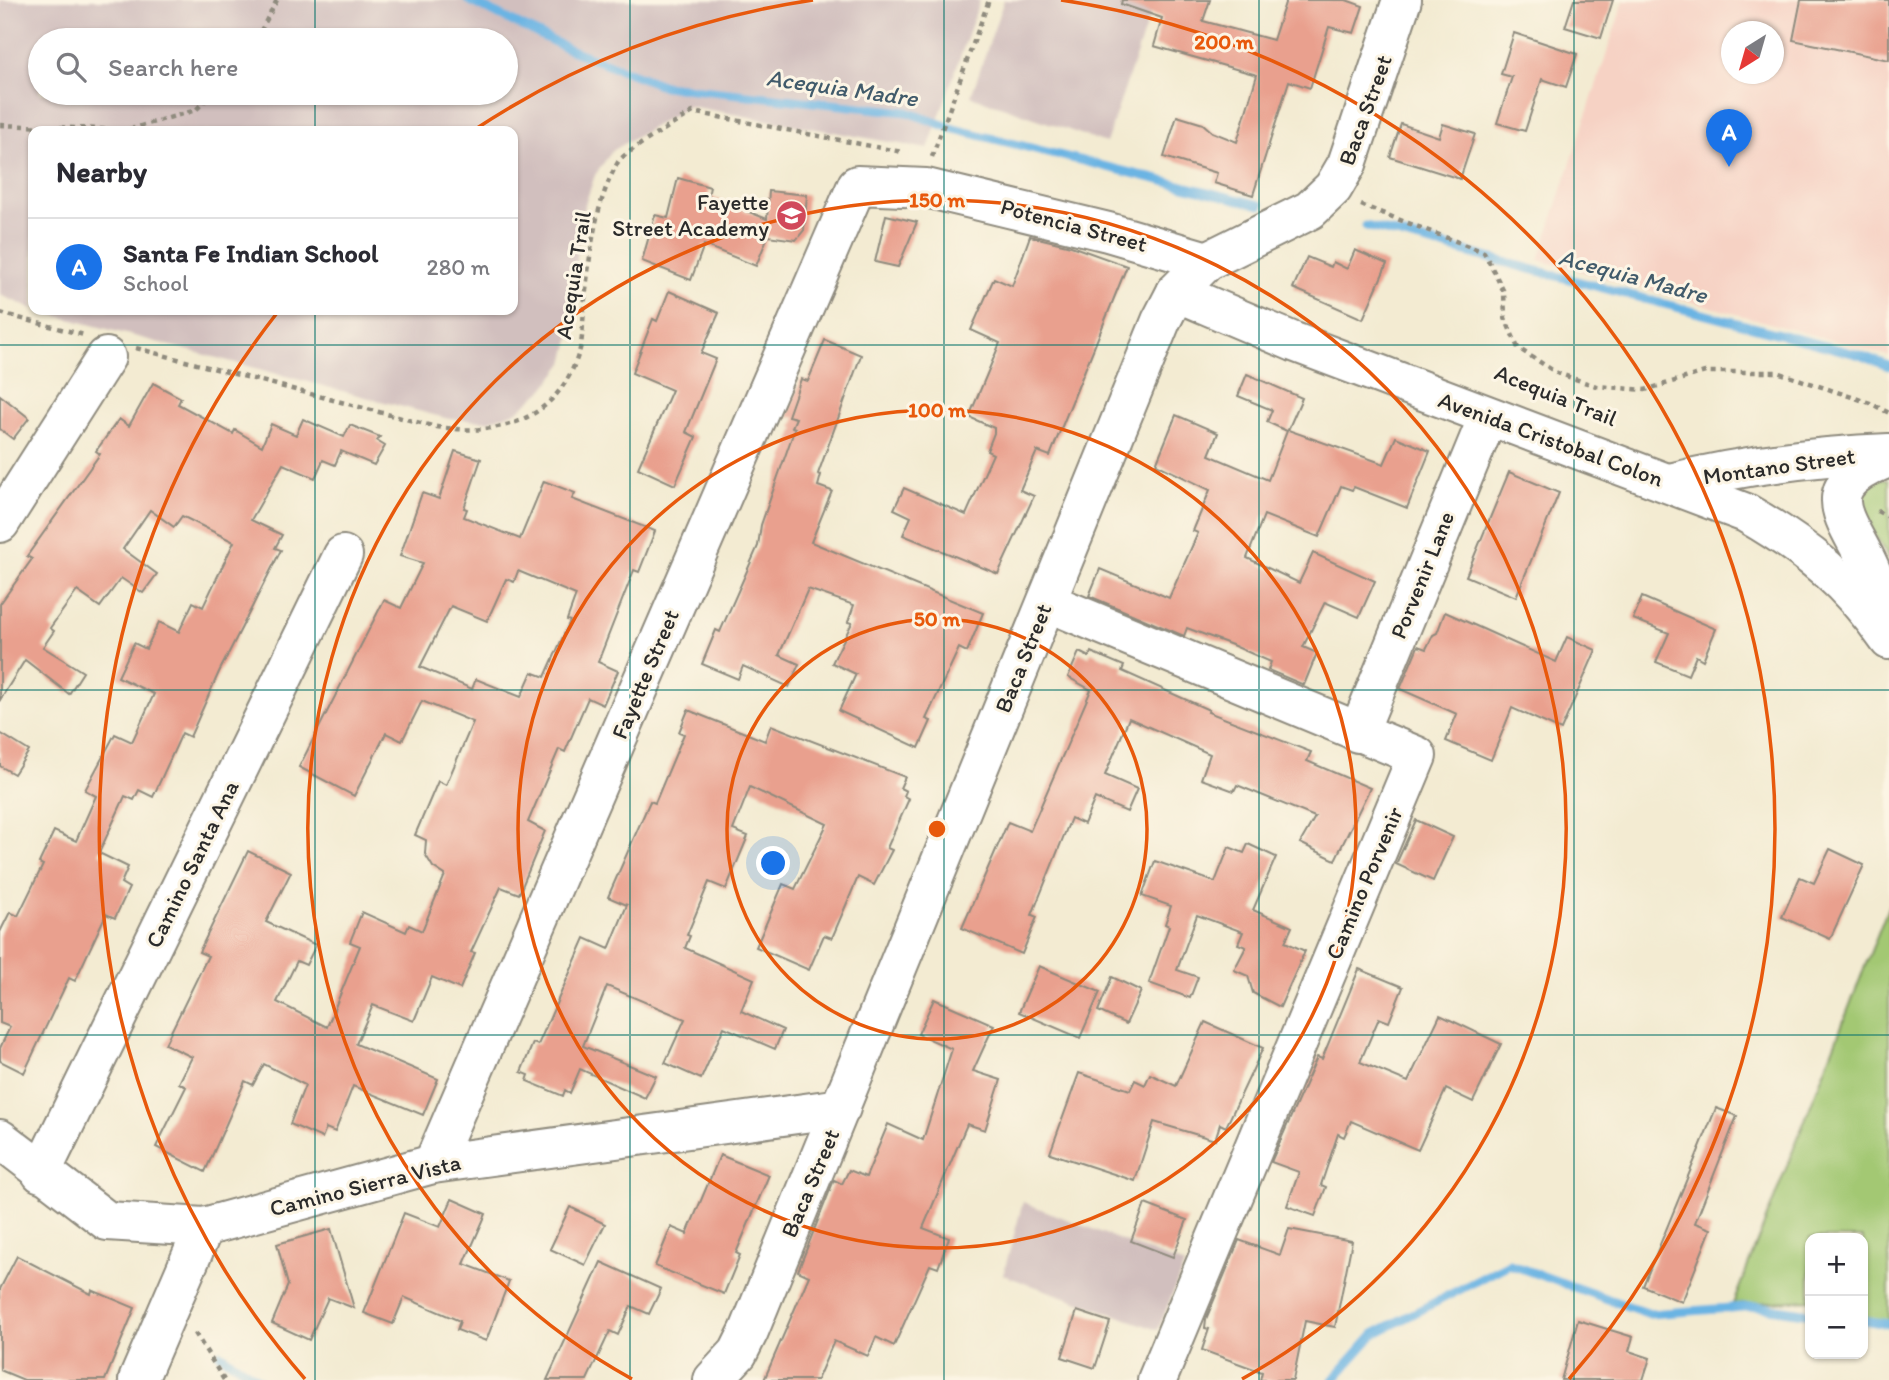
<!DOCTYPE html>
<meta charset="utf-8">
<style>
body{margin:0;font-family:Itim,sans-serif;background:#f2f2f3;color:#2b2b33}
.controls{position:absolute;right:21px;bottom:21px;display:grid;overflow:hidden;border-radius:14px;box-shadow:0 2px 5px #0004}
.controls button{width:63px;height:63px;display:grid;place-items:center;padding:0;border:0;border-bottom:2px solid #e1e1e2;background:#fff;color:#2b2b33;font:35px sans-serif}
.compass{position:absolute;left:1721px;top:21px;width:63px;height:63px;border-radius:50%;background:#fff;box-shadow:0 2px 5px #0004;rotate:217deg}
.you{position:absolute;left:774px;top:864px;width:24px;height:24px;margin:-18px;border:5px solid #fff;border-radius:50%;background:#1a73e8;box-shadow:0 0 0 10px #1a73e833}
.badge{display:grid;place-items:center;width:46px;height:46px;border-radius:50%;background:#1a73e8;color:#fff;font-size:23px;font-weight:700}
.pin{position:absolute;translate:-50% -58px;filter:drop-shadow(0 2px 4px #0008)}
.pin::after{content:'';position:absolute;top:37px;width:24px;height:21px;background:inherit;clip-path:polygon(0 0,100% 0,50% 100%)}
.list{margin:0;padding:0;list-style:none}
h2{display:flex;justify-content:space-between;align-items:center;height:91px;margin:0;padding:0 28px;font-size:30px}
h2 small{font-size:23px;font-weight:400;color:#7c7c81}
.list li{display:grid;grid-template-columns:46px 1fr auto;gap:21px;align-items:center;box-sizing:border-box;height:98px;padding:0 28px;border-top:2px solid #e1e1e2}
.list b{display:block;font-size:26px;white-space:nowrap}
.list p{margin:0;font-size:23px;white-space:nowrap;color:#7c7c81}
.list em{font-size:23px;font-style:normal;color:#7c7c81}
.icon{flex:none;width:38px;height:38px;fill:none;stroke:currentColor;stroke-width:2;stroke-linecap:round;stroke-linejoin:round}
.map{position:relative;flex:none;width:1889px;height:1380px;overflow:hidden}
.search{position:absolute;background:#fff;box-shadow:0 2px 5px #0004;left:28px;top:28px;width:490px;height:77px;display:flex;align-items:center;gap:18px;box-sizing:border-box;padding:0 24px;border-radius:38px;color:#7c7c81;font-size:26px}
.panel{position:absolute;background:#fff;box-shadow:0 2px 5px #0004;left:28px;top:126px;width:490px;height:189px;border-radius:14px}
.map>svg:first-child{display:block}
.built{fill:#f6d2c4;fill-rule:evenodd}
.industrial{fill:#d1bfbe;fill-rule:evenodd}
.green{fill:#a3c873;stroke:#677a4f;stroke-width:2}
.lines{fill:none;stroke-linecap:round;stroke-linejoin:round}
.stream{stroke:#6bb4e3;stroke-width:9}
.building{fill:#e9a08e;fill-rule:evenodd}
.minor-casing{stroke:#8f8b7e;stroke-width:42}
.path{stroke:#8f8b7e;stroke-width:4.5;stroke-dasharray:5 5;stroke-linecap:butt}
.minor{stroke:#fff;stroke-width:38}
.grid{fill:none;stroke:#0f766e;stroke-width:2;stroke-opacity:0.55}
.ring{fill:none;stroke:#e8590c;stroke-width:3.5}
.labels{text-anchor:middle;stroke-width:6;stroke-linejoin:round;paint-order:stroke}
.street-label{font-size:23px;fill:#2b2b2b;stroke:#fcf5e5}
.poi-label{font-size:23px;fill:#2b2b2b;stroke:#fcf5e5;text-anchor:end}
.water-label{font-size:24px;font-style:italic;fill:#415b6b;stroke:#fcf5e5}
.centre{fill:#e8590c;stroke:#fcf5e5;stroke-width:3.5}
.ring-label{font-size:21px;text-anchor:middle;font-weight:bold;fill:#e8590c;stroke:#fcf5e5;stroke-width:6;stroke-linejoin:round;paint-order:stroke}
</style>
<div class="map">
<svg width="1889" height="1380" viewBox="0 0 1889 1380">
<rect width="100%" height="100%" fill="#fcf5e5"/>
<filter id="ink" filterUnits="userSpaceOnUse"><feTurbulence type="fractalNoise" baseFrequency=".0143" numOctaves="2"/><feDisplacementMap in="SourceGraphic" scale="14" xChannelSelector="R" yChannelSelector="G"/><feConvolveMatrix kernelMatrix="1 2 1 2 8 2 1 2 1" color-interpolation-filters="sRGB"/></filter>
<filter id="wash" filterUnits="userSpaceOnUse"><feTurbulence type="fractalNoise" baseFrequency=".00686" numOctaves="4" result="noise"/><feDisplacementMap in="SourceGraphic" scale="28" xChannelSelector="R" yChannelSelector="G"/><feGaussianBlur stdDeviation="1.57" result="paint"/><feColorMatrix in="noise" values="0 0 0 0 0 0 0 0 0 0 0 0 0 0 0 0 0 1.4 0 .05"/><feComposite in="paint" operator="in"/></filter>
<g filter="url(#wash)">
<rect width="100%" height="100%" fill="#f3ebd2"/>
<path class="built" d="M 1624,0 L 1889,0 L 1889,356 L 1539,260 ZM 1731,32 L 1773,32 L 1773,74 L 1731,74 Z"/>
<g class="industrial">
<path d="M 0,0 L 980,0 L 928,149 L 689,106 L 612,151 L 595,175 L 580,219 L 571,336 L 564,363 L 544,389 L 517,411 L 488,421 L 449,419 L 35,310 L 513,310 L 513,131 L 33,131 L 33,309 L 0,295 ZM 506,40 L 506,93 L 40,93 L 40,40 Z"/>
<path d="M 1004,0 L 1155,0 L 1106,143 L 971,96 Z"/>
<path d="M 1023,1202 L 1184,1265 L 1158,1330 L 1003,1275 Z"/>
</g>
<g class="green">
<path d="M 1873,478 L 1889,479 L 1889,559 L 1856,503 Z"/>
<path d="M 1889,905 L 1889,1327 L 1863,1315 L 1863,1238 L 1810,1238 L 1810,1300 L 1733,1304 Z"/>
</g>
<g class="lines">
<g class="stream">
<path d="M 468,0 L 571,50 L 664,86 L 907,112 L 954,129 L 1260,205"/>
<path d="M 1366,226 L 1860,355 L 1889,366"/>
<path d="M 1863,1320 L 1889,1324"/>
<path d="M 220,1354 L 259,1380"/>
<path d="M 1333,1380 L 1374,1334 L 1509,1264 L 1650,1314 L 1757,1306 L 1810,1314"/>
</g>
</g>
<g id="blocks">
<g class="building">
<path d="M 1122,0 L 1210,0 L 1203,21 L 1273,40 L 1286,0 L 1346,0 L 1363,6 L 1354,33 L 1329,27 L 1310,88 L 1289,81 L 1253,195 L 1214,183 L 1217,173 L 1164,157 L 1177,116 L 1203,124 L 1212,132 L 1237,142 L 1257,75 L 1154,46 L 1162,18 L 1121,4 Z"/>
<path d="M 1574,0 L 1613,0 L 1601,38 L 1565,27 Z"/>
<path d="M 1801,0 L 1889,0 L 1889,60 L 1793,40 Z"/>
<path d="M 1514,33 L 1577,54 L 1566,87 L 1542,79 L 1525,131 L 1497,123 L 1512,77 L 1501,74 Z"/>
<path d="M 1401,124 L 1439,137 L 1443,124 L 1475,134 L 1460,179 L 1390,157 Z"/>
<path d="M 678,178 L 710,187 L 708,196 L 767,219 L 769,191 L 807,195 L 804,230 L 796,240 L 768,236 L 756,266 L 704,245 L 691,280 L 642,261 L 655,215 L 668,218 Z"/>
<path d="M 886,215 L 917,222 L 898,267 L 875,262 Z"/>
<path d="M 1030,236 L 1071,246 L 1127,266 L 1050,456 L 1037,451 L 1020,490 L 1034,496 L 998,574 L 903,535 L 911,517 L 894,509 L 904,488 L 966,515 L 993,454 L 987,451 L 994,433 L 994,428 L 969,417 L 1000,343 L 971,330 L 994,278 L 1012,286 Z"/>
<path d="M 1355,250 L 1387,264 L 1363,319 L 1293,288 L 1307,257 L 1331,267 L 1333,262 L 1347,269 Z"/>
<path d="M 669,291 L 719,313 L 701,353 L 716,359 L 686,432 L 696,437 L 675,485 L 638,468 L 672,390 L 632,373 L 653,319 L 657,321 Z"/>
<path d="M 825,340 L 861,355 L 818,474 L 821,475 L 818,486 L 832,491 L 811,542 L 983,613 L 967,652 L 959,648 L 926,719 L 931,721 L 919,748 L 839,711 L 856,674 L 832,663 L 852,623 L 848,622 L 854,605 L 808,589 L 779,655 L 799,664 L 789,687 L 743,666 L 738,679 L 702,664 L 716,630 L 720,632 L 758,546 L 761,525 L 795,428 L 792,427 L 796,418 L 788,416 L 801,379 L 808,381 Z"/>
<path d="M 1247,374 L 1302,398 L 1288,430 L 1384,464 L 1396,437 L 1430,451 L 1407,508 L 1354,487 L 1352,490 L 1341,486 L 1319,537 L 1264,515 L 1247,558 L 1299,583 L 1313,553 L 1375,581 L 1359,617 L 1325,602 L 1303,647 L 1317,653 L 1304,685 L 1268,670 L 1271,662 L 1232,645 L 1187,628 L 1184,636 L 1089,596 L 1100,569 L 1169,598 L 1198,533 L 1193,531 L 1210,490 L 1156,464 L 1176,415 L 1218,433 L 1209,455 L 1268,480 L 1287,431 L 1267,422 L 1272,410 L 1238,396 Z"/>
<path d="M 153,383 L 181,398 L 178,404 L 233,434 L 235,430 L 262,446 L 271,424 L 296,435 L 303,419 L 344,437 L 350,425 L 380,437 L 377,441 L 385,446 L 374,465 L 341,451 L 335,465 L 323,460 L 315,478 L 283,464 L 251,520 L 282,535 L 275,548 L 281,550 L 219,672 L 190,737 L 182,733 L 153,797 L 139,790 L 134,800 L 125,796 L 99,853 L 128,867 L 121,883 L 129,888 L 115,918 L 106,914 L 75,981 L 69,978 L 24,1073 L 0,1061 L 0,1048 L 10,1027 L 0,1023 L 0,932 L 10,912 L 18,916 L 43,865 L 39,863 L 54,831 L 76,841 L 96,796 L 85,790 L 115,734 L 132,742 L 154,694 L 118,677 L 134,643 L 146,649 L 159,622 L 179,632 L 193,602 L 203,607 L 234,542 L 182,516 L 174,527 L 150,510 L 123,549 L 157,574 L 143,593 L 121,578 L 100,607 L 77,591 L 50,628 L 54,631 L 43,647 L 83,672 L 69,694 L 25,660 L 0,700 L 0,604 L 32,559 L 27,556 L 100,454 L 96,451 L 119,419 L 129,426 Z"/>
<path d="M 0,395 L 29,418 L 13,439 L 0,429 Z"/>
<path d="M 455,451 L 481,459 L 464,508 L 467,509 L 464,517 L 520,539 L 544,481 L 575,493 L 572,499 L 655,531 L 639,572 L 634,570 L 598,662 L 618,671 L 603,705 L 588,698 L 565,752 L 559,749 L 528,822 L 545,831 L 519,894 L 501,887 L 471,952 L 475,953 L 460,989 L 432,977 L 414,1021 L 373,1005 L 356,1044 L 438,1079 L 423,1115 L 353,1086 L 335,1132 L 326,1128 L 322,1138 L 290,1124 L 305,1085 L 264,1064 L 253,1085 L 245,1081 L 205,1172 L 156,1147 L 186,1087 L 179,1083 L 192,1057 L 165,1044 L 208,956 L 199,952 L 248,851 L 291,872 L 266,922 L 316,945 L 306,965 L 297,961 L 277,1002 L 327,1027 L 360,946 L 350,942 L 362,912 L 406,932 L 409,925 L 422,931 L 445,875 L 433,867 L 425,854 L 426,840 L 415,835 L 438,781 L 446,785 L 473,722 L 422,701 L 402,741 L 386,733 L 354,796 L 299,767 L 384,600 L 401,608 L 423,563 L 400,556 L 422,493 L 439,499 ZM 518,571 L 576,595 L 567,620 L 570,621 L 545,677 L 532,672 L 521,697 L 476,679 L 472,689 L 420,667 L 451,606 L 487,621 L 506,579 L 514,582 Z"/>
<path d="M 1509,472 L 1559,493 L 1516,597 L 1466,576 Z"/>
<path d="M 1642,597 L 1716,629 L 1703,660 L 1696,656 L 1688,675 L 1656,662 L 1669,633 L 1633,619 Z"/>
<path d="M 1445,612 L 1556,662 L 1567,637 L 1596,650 L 1561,730 L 1512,708 L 1491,760 L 1446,741 L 1457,714 L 1400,689 L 1418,646 L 1426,649 L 1433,635 L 1437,633 Z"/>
<path d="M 1079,652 L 1089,657 L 1091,652 L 1124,666 L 1122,671 L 1209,710 L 1208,712 L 1311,752 L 1307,761 L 1370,788 L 1335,860 L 1300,843 L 1315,817 L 1237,785 L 1234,791 L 1201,779 L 1210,754 L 1129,718 L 1105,775 L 1137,789 L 1127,812 L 1095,798 L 1084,824 L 1071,818 L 1032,915 L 1037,917 L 1022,954 L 962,928 L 1008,822 L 1030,831 L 1091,690 L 1068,677 Z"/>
<path d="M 688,710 L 765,741 L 771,725 L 905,777 L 900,788 L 906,791 L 904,796 L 909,799 L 887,848 L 892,850 L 874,885 L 858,877 L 832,938 L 824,935 L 809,970 L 756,947 L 783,884 L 795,889 L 827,824 L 750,787 L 733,830 L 748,836 L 726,889 L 709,882 L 687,935 L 690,936 L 685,948 L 754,979 L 741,1011 L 783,1030 L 775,1049 L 724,1027 L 701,1079 L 665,1063 L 685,1019 L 607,986 L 583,1046 L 656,1076 L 645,1098 L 580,1069 L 570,1093 L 565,1090 L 563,1096 L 527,1081 L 529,1075 L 521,1072 L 533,1043 L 538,1045 L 585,938 L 609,949 L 627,905 L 608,897 L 650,801 L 655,803 L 684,734 L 679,732 Z"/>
<path d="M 0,733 L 29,751 L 14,774 L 0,766 Z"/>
<path d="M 1416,820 L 1453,837 L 1433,881 L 1396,864 Z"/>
<path d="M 1248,844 L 1276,857 L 1253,910 L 1292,927 L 1285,942 L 1305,951 L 1280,1007 L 1253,993 L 1248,976 L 1234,970 L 1246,947 L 1238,944 L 1243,932 L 1197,915 L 1177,970 L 1198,977 L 1190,998 L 1149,983 L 1169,926 L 1165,924 L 1171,906 L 1142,896 L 1155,861 L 1215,882 L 1229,847 L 1244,853 Z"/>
<path d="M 1830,849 L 1864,865 L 1830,939 L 1782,917 L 1800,877 L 1814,883 Z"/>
<path d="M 1039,966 L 1100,992 L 1080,1038 L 1019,1012 Z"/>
<path d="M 1359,969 L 1403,987 L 1389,1022 L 1379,1018 L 1360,1062 L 1408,1082 L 1440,1015 L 1501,1044 L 1473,1102 L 1446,1089 L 1418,1150 L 1351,1121 L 1344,1137 L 1338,1134 L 1321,1185 L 1326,1187 L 1315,1216 L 1287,1206 L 1299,1172 L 1271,1162 L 1317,1057 L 1322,1059 Z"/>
<path d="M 1112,977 L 1141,991 L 1126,1024 L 1098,1011 Z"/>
<path d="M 934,999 L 994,1025 L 973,1071 L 1001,1080 L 985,1130 L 967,1124 L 923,1228 L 949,1238 L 938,1268 L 930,1265 L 894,1346 L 876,1337 L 868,1356 L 834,1341 L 817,1380 L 764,1380 L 809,1276 L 798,1271 L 834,1180 L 842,1184 L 849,1170 L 866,1177 L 888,1124 L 923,1140 L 952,1049 L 918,1034 Z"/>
<path d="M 1205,1022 L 1263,1048 L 1226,1127 L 1220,1124 L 1215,1140 L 1154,1122 L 1135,1181 L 1050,1153 L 1079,1073 L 1130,1090 L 1135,1080 L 1145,1085 L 1150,1074 L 1176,1086 Z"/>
<path d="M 1716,1108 L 1737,1116 L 1695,1223 L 1711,1229 L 1682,1302 L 1643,1286 Z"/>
<path d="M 720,1155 L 769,1175 L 736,1253 L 740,1255 L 724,1294 L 655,1266 L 671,1227 L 687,1234 Z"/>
<path d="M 452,1199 L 486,1214 L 464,1264 L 509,1281 L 486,1341 L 457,1330 L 460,1321 L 404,1297 L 393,1324 L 364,1313 L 404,1213 L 440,1227 Z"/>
<path d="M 1145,1204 L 1187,1220 L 1173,1257 L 1131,1241 Z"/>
<path d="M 570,1207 L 605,1224 L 585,1265 L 550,1249 Z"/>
<path d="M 331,1229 L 354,1308 L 328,1298 L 309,1340 L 272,1323 L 288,1285 L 277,1244 Z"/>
<path d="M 1289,1229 L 1352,1241 L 1335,1327 L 1305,1321 L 1293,1380 L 1260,1380 L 1262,1372 L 1202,1350 L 1209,1329 L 1205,1328 L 1206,1319 L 1239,1240 L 1280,1255 Z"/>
<path d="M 17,1256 L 91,1294 L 92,1290 L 135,1308 L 105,1380 L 24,1380 L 0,1370 L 0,1289 Z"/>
<path d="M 601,1262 L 661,1289 L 649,1314 L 631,1306 L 618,1335 L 610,1331 L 587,1380 L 547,1380 Z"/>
<path d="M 1077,1311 L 1110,1322 L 1095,1368 L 1062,1357 Z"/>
<path d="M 1578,1320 L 1633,1337 L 1629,1351 L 1650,1358 L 1643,1380 L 1561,1380 Z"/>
</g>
</g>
</g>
<g filter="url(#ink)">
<use href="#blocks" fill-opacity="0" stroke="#8f8b7e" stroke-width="2"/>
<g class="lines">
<defs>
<g id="minor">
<path d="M 1176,292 L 1294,342 L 1746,513 C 1807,548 1849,582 1889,640"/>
<path d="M 1670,483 C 1743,465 1814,456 1889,453"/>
<path d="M 0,523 L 106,357"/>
<path d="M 1047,602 L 1417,756 L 1157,1380"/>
<path d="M 1888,625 C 1883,608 1879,590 1872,573 C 1850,520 1807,488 1889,458"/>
<path d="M 1358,733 L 1488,417"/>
<path d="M 0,1139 L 107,1221 L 204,1227 L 433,1164 L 841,1108"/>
<path d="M 433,1164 L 857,185 L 926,188 L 1108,232 L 1207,261"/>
<path d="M 41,1173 L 343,555"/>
<path d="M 138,1380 L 204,1227"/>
<path d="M 713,1380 L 738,1353 L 749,1331 L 1161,321 L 1176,292 L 1207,261 L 1310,210 L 1333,188 L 1347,164 L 1402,0"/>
</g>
</defs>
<use href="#minor" class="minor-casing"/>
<g class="path">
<path d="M 256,40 L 277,0"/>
<path d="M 0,125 L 127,130 L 196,110 L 212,93"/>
<path d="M 932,157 L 989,0"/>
<path d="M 1361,205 L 1484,252 L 1504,292 L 1505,318 L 1518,348 L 1557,373 L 1596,386 L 1645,390 L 1705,372 L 1777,372 L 1870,403 L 1889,413"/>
<path d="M 0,313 L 84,335"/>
<path d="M 136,348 L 432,426 C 499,438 559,421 580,349 C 583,336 583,320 584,307 C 590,257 593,207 618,162 C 624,152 679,121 693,112 L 902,152"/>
<path d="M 1877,511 L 1889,517"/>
<path d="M 195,1333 L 224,1380"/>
</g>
<use href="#minor" class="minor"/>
</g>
</g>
<path class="grid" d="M 315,0 L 315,40M 630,0 L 630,1380M 944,0 L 944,1380M 1259,0 L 1259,1380M 1574,0 L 1574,1380M 315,93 L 315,131M 315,310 L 315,1380M 0,345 L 1889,345M 0,690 L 1889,690M 0,1035 L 1889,1035"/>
<g class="ring">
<circle cx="937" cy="829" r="210"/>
<circle cx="937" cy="829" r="419"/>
<path d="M632 1379A629 629 0 1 1 1242 1379"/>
<path d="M305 1379A838 838 0 0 1 277 313M474 130A838 838 0 0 1 813 0M1061 0A838 838 0 0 1 1569 1379"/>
</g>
<defs>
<symbol id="school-disc" viewBox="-11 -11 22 22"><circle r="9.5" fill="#d1495b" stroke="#fcf5e5"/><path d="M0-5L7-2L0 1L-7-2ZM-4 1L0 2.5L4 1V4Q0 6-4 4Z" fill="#fff"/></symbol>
</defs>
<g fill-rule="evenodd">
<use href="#school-disc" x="774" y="198" width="35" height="35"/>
</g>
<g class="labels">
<g class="street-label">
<text transform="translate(1365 110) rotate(-70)" y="8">Baca Street</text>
<text transform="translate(1074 225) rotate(15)" y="8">Potencia Street</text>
<text transform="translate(573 275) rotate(-81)" y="8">Acequia Trail</text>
<text transform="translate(1556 395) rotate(22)" y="8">Acequia Trail</text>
<text transform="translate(1551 439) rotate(20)" y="8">Avenida Cristobal Colon</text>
<text transform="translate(1779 466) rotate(-8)" y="8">Montano Street</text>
<text transform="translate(1422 575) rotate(-68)" y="8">Porvenir Lane</text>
<text transform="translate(1023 658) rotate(-68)" y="8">Baca Street</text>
<text transform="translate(645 674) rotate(-67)" y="8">Fayette Street</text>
<text transform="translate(192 864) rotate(-64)" y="8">Camino Santa Ana</text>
<text transform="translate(1364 883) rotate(-67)" y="8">Camino Porvenir</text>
<text transform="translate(810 1183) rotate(-67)" y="8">Baca Street</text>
<text transform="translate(365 1185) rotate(-14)" y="8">Camino Sierra Vista</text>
</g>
<g class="poi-label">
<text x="769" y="210">Fayette<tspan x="769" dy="26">Street Academy</tspan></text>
</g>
<g class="water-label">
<text transform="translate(842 88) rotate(8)" y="8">Acequia Madre</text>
<text transform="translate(1633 276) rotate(15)" y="8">Acequia Madre</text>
</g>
</g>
<circle cx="937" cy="829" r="10" class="centre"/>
<g class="ring-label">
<text x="1224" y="49">200 m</text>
<text x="937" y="207">150 m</text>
<text x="937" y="417">100 m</text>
<text x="937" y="626">50 m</text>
</g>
</svg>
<div class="controls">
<button>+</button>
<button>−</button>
</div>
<svg class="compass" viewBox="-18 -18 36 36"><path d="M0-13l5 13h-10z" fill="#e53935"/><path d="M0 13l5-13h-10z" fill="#7c7c81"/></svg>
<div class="you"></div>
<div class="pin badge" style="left:1729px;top:167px">A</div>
<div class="search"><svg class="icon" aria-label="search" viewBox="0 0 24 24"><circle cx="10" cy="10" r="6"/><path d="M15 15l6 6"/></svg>Search here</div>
<section class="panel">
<h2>Nearby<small></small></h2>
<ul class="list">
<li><span class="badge">A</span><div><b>Santa Fe Indian School</b><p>School</p></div><em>280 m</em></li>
</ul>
</section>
</div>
